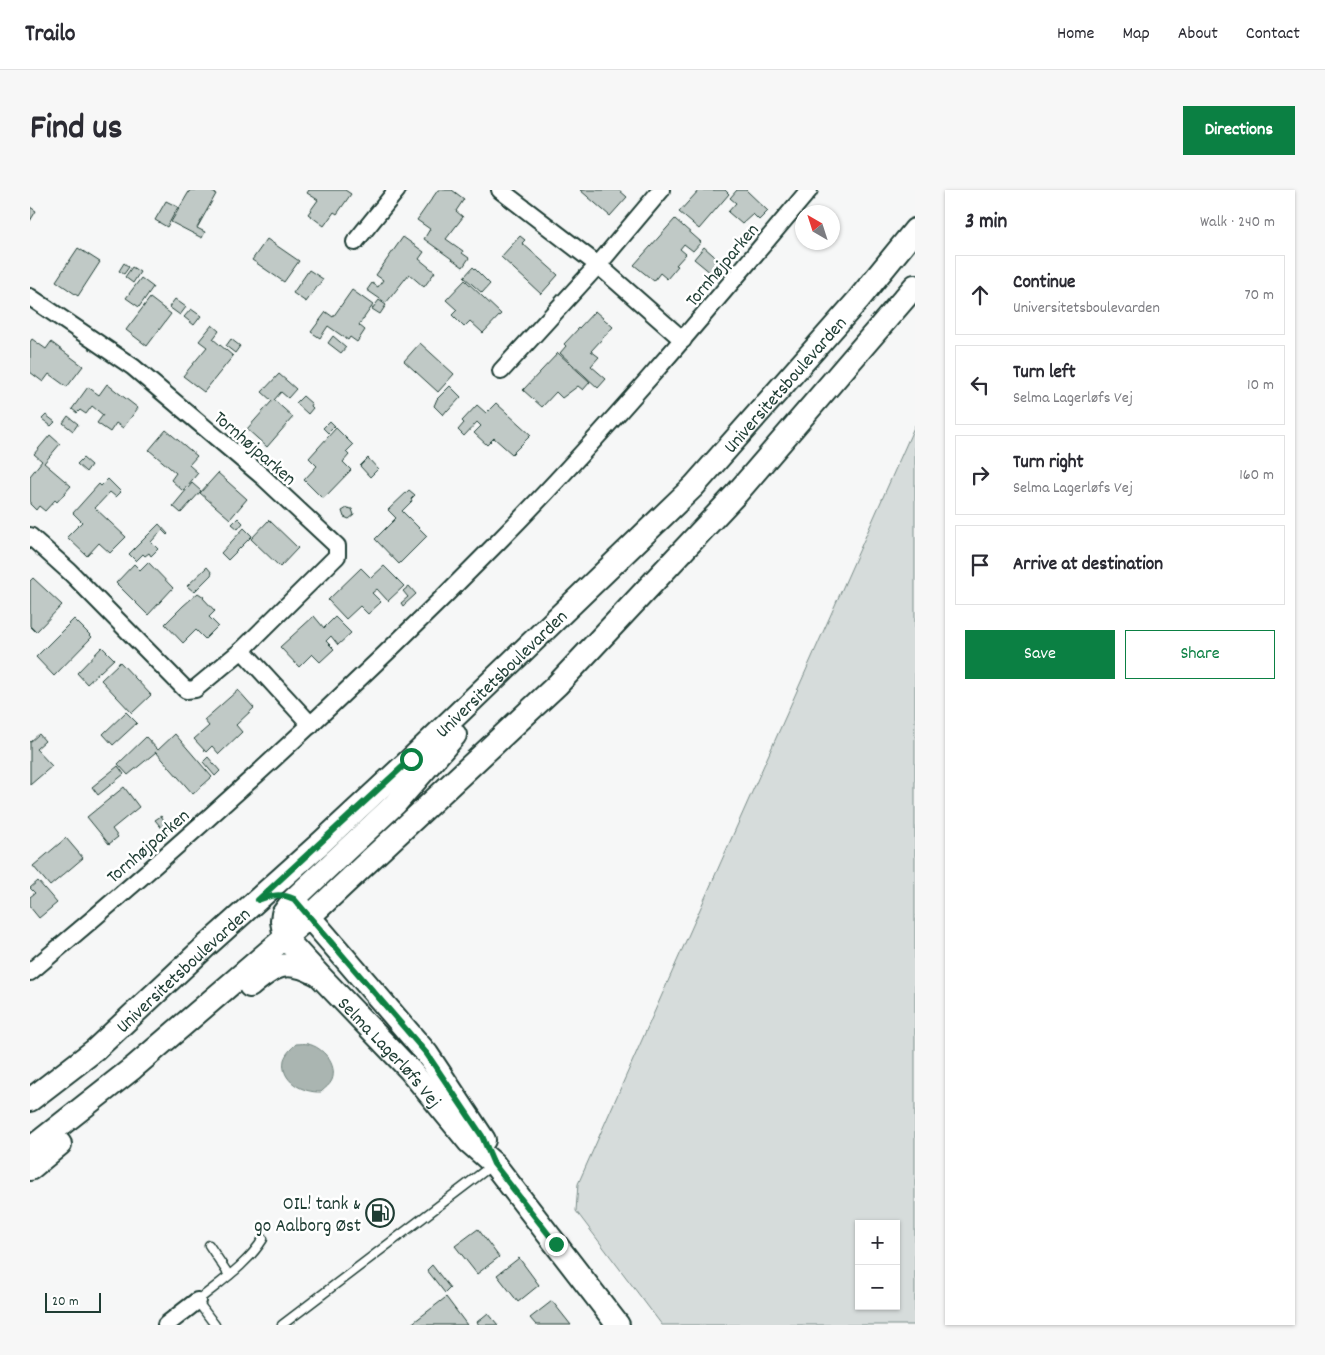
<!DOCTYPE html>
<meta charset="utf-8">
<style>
body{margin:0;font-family:Dekko,sans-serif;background:#f7f7f7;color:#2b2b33}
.controls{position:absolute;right:15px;bottom:15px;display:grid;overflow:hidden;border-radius:0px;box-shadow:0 1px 4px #0004}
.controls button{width:45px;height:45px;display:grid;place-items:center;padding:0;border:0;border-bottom:1px solid #e1e1e2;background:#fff;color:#2b2b33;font:25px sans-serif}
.compass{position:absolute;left:765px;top:15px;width:45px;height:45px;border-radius:50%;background:#fff;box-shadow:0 1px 4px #0004;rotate:321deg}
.scale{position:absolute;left:15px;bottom:12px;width:56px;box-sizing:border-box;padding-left:5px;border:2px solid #1f3d34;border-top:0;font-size:14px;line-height:18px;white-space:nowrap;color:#1f3d34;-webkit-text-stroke:4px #fff;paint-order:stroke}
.stop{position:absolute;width:15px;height:15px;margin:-11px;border:4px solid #0b8043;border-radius:50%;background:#fff}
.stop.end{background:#0b8043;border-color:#fff;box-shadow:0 1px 5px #0008}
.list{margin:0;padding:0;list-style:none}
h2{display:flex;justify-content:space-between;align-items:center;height:65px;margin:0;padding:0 20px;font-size:21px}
h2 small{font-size:16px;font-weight:400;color:#7c7c81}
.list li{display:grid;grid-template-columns:32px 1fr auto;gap:15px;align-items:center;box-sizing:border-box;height:80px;margin:0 10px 10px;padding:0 10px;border:1px solid #e1e1e2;border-radius:0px}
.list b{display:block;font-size:19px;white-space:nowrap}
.list p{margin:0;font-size:16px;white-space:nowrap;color:#7c7c81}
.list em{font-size:16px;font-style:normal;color:#7c7c81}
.actions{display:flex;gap:10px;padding:15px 20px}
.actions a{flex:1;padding:11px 0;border:1px solid #0b8043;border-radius:0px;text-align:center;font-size:18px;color:#0b8043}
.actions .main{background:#0b8043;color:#fff}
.icon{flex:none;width:28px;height:28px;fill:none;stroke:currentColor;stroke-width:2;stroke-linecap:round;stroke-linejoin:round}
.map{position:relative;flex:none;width:885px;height:1135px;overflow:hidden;border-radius:0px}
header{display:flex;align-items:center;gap:30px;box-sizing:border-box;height:70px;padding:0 25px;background:#fff;border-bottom:1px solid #e1e1e2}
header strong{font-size:24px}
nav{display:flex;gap:28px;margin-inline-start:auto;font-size:18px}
.intro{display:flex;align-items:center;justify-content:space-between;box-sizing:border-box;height:120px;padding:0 30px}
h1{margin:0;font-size:35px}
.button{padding:12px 22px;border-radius:0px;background:#0b8043;color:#fff;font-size:18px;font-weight:700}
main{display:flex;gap:30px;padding:0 30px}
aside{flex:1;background:#fff;border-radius:0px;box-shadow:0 1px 4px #0004}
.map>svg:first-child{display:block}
.green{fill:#d6dcdb;stroke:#7a8c88;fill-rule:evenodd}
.water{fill:#aab5b1;stroke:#72857f}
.building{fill:#c0c9c6;stroke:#1f3d34}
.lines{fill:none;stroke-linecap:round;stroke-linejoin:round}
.lane-casing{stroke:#1f3d34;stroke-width:11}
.street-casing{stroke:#1f3d34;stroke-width:20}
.secondary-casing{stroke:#1f3d34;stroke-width:26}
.lane{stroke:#fff;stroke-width:8}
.street{stroke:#fff;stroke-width:16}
.secondary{stroke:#fff;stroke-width:22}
.route{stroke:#0b8043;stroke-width:6}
.labels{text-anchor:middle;stroke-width:5;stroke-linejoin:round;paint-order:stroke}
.street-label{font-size:19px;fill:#1f3d34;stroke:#fff}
.poi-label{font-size:19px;fill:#1f3d34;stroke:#fff;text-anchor:end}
</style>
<header>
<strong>Trailo</strong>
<nav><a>Home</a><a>Map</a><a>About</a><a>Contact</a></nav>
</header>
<div class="intro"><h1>Find us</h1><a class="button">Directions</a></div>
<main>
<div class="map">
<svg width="885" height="1135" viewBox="0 0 885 1135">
<rect width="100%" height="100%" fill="#f6f7f7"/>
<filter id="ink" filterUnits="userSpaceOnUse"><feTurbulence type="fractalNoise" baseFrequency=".02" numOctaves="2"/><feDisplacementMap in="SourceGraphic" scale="10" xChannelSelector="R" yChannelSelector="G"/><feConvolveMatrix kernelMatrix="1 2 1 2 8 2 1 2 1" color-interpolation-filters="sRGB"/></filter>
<g filter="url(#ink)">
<path class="green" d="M 885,235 L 885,1135 L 632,1135 L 546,1021 L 548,994 ZM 829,1034 L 866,1034 L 866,1116 L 829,1116 Z"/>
<path class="water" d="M 266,854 C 270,854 275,853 278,854 C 293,857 308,875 302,890 C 300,895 295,898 291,902 C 273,903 250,891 254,870 C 256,863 262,858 266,854 Z"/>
<g class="building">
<path d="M 160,0 L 179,0 L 186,4 L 167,38 L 175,42 L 172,48 L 141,32 Z"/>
<path d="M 279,0 L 315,0 L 321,4 L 307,24 L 304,22 L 294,36 L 278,24 L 288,10 L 277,3 Z"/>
<path d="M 408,0 L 422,0 L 434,9 L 426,21 L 433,27 L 416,49 L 433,61 L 432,63 L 439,68 L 433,77 L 394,49 L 400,39 L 387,30 Z"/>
<path d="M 550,0 L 589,0 L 597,7 L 580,26 Z"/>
<path d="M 669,0 L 695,0 L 699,4 L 669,39 L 649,22 Z"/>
<path d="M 707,0 L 716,0 L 738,21 L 729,30 L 723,24 L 712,34 L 698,22 L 706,13 L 700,8 Z"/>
<path d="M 136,11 L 148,17 L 137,37 L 125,30 Z"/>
<path d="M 0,17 L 6,21 L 0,31 Z"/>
<path d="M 645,29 L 671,52 L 663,61 L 654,54 L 650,59 L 656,64 L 646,75 L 648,76 L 637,89 L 630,83 L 624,91 L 604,75 Z"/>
<path d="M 490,46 L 495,50 L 492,53 L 528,85 L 511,104 L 471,67 Z"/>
<path d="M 373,47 L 394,62 L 389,69 L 405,82 L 394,97 L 379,84 L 356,113 L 337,100 L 342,93 L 348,97 L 353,90 L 346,85 Z"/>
<path d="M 237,49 L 269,71 L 254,92 L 222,70 Z"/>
<path d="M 674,57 L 691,72 L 681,83 L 664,69 Z"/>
<path d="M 48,58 L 70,72 L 48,106 L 26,91 Z"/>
<path d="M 94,73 L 99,77 L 94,84 L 89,81 Z"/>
<path d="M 102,77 L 110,82 L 103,93 L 95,87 Z"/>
<path d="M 443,77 L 460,94 L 452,103 L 434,87 Z"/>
<path d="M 279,80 L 293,89 L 276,112 L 263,103 Z"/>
<path d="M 111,88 L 123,97 L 109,117 L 96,108 Z"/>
<path d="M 435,90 L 471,124 L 453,143 L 440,131 L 434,137 L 422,125 L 427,120 L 416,110 Z"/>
<path d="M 322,100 L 343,115 L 329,135 L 335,140 L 327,152 L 320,147 L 318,150 L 298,136 L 290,148 L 281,142 L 296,122 L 303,127 Z"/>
<path d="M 120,108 L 141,124 L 117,156 L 96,140 Z"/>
<path d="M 145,109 L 156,117 L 150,125 L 139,117 Z"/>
<path d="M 349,110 L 356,115 L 350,124 L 342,119 Z"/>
<path d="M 161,119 L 171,126 L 164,135 L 154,127 Z"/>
<path d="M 565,121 L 583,137 L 561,161 L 569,167 L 561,176 L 576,189 L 568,198 L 530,163 L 536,156 L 534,154 Z"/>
<path d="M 182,135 L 189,141 L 183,149 L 203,166 L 174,202 L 153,186 L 177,157 L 169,151 Z"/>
<path d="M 303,146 L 316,157 L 311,163 L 298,153 Z"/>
<path d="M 2,149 L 16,159 L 21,152 L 53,176 L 37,197 L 19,184 L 13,192 L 0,182 L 0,152 Z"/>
<path d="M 201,149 L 210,156 L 205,163 L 196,156 Z"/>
<path d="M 390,153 L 424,184 L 408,202 L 374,171 Z"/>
<path d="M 528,163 L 560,192 L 553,200 L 548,196 L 532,208 L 526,202 L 512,217 L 493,200 Z"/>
<path d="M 249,184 L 266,199 L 258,208 L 251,202 L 244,210 L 263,227 L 237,257 L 217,239 L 242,211 L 232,202 Z"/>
<path d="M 77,194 L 108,218 L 93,238 L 86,233 L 80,242 L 67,233 L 73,225 L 62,216 L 56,224 L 50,220 L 47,223 L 42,219 L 58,197 L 69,205 Z"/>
<path d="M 420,196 L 431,207 L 418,221 L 417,220 L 413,225 L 404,216 L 407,209 Z"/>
<path d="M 273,206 L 282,214 L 281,216 L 283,218 L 278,224 L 266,213 Z"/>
<path d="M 466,213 L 501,245 L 482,264 L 464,248 L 457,255 L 444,243 L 451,236 L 447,232 L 434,246 L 428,240 L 434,233 L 432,231 L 447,215 L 456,223 Z"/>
<path d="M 16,225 L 25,232 L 21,236 L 12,229 Z"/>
<path d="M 38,226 L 48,234 L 43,241 L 33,233 Z"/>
<path d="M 300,231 L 305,236 L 298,243 L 293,238 Z"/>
<path d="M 306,238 L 323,255 L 316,262 L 319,265 L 313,272 L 321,280 L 293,309 L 274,290 L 287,276 L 279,268 Z"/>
<path d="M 136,240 L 167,266 L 159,275 L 168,283 L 153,301 L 141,290 L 146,283 L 119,260 Z"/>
<path d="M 20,245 L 30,254 L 14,273 L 41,296 L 27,312 L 25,310 L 15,321 L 9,316 L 6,320 L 0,314 L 0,286 L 12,271 L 4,264 Z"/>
<path d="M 53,268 L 61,275 L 56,282 L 47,274 Z"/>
<path d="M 338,268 L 348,279 L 340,287 L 330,276 Z"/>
<path d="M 188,283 L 217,309 L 200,329 L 170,303 Z"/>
<path d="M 78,289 L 91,302 L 86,307 L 80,302 L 65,318 L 96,347 L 80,363 L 69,353 L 57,366 L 37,347 L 52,332 L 43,323 L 69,294 L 71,296 Z"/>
<path d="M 162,293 L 171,301 L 151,323 L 143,316 Z"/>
<path d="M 379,300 L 385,305 L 381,309 L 382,311 L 372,321 L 397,346 L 369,374 L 345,349 L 366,328 L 358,320 Z"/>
<path d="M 317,318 L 322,319 L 324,325 L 319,329 L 314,327 L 312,321 Z"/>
<path d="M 208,328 L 213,333 L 208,339 L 202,334 Z"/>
<path d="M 239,330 L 268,358 L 250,377 L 221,349 Z"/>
<path d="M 129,334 L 138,344 L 137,345 L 132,340 L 121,352 L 128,359 L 121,366 L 119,363 L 115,366 L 113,364 L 106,371 L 99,364 Z"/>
<path d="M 214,338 L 222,346 L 198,370 L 191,363 Z"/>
<path d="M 118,372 L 143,398 L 118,425 L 86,393 L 104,374 L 110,380 Z"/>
<path d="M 354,376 L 374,396 L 358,411 L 347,399 L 342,403 L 351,412 L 338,424 L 330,416 L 316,429 L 298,410 L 331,378 L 341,388 Z"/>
<path d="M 177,377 L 182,383 L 181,385 L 164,402 L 157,396 Z"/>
<path d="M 3,388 L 32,415 L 6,442 L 0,436 L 0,391 Z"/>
<path d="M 379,396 L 386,404 L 373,416 L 371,413 L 378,407 L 373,401 Z"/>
<path d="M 168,403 L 174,407 L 173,408 L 185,421 L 179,427 L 188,436 L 175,449 L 166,440 L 153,453 L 135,434 L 153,416 Z"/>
<path d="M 284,426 L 294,438 L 305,427 L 321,443 L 308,455 L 301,446 L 296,451 L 304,459 L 290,472 L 282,464 L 269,477 L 250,457 Z"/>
<path d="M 44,429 L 62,447 L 24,486 L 6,467 Z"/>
<path d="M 72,457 L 84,469 L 57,494 L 47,483 Z"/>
<path d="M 90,472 L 121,505 L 102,523 L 71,490 Z"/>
<path d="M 208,500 L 224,518 L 206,535 L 212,542 L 189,564 L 182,556 L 176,562 L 164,549 L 179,536 L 174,530 Z"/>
<path d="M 96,522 L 107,533 L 83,555 L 73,544 Z"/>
<path d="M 9,544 L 15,551 L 6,559 L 22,576 L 0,595 L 0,552 Z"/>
<path d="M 145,544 L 182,587 L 163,604 L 126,562 L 98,585 L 88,574 L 116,547 L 128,560 Z"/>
<path d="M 178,567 L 190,581 L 185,586 L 173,572 Z"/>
<path d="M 88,576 L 94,584 L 68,605 L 62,597 Z"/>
<path d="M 94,597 L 109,617 L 82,639 L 88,647 L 79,654 L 57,627 Z"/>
<path d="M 131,626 L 140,638 L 135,642 L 125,630 Z"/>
<path d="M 36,648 L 53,668 L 20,696 L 3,676 Z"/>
<path d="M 8,691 L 27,713 L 9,728 L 0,717 L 0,707 L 5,703 L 0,698 Z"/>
<path d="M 448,1039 L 469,1067 L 447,1084 L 425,1056 Z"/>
<path d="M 489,1068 L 509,1095 L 488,1112 L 467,1085 Z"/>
<path d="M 402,1075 L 420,1098 L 415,1103 L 397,1080 Z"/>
<path d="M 416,1107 L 437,1135 L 380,1135 L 415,1108 Z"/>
<path d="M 522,1111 L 541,1135 L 506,1135 L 500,1128 Z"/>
<path d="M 458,1123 L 468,1135 L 449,1135 L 447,1132 Z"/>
</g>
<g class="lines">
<defs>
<g id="lane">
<path d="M 179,1055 L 199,1085"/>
<path d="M 185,1135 L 167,1111 C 190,1092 217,1075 233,1049"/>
<path d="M 252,1135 L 461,976"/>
</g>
<g id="street">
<path d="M 470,0 L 568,75 L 653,150"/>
<path d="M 325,52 L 367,0"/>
<path d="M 0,107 L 103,177 L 232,286 L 307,356 L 307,366 L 212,460 L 281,535"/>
<path d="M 471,181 L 568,75 L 631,0"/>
<path d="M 0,346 L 40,382 L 156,500 L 165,499 L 212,460"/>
<path d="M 0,782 C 164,645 321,502 470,350 C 579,239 679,119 779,0"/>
<path d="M 136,1135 L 167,1111"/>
</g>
<g id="secondary">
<path id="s1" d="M 425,545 L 365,614 L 264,709 L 253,724 L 252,731 L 255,748 L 289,785 L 380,880 L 439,952 L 464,974 L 588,1135"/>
<path d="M 270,716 L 397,864 L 454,950"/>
<path d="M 220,796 C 245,775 256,768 287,784"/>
<path id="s2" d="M 0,910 L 65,860 L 176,756 L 293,651 L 381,569 L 664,296 L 828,110 L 885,40"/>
<path d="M 0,959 L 103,878 L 279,727 L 527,495 L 707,303 L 885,96"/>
<path d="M 0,979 L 30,954"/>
</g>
</defs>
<use href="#lane" class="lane-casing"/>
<use href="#street" class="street-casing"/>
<use href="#secondary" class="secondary-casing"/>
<use href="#lane" class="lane"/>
<use href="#street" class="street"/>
<use href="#secondary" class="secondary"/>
</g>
</g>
<g class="lines" filter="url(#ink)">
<path class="route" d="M 381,569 L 228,710 C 241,705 251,703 264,709 L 397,864 L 452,946 L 464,974 L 526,1054"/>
</g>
<defs>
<symbol id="fuel-ring" viewBox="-11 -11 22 22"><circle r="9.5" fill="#fff" stroke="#1f3d34" stroke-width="1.5"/><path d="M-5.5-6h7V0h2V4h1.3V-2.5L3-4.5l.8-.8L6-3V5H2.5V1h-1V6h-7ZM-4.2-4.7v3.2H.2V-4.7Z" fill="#1f3d34"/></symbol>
</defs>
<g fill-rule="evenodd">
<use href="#fuel-ring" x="334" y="1007" width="32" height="32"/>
</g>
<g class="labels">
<g class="street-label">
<text transform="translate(691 74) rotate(-50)" y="7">Tornhøjparken</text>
<text dy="7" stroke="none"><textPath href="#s2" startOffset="1041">Universitetsboulevarden</textPath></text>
<text transform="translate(226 257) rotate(41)" y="7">Tornhøjparken</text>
<text dy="7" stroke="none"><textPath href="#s2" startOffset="636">Universitetsboulevarden</textPath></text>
<text transform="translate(117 655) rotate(-41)" y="7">Tornhøjparken</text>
<text dy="7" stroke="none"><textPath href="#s2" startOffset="201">Universitetsboulevarden</textPath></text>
<text dy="7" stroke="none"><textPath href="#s1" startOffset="428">Selma Lagerløfs Vej</textPath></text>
</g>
<g class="poi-label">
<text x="331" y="1019">OIL! tank &amp;<tspan x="331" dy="22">go Aalborg Øst</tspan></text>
</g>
</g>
</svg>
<div class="controls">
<button>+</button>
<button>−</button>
</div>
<svg class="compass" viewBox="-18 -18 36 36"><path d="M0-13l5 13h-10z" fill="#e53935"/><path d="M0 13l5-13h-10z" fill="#7c7c81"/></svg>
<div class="scale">20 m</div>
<div class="stop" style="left:381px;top:569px"></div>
<div class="stop end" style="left:526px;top:1054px"></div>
</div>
<aside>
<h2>3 min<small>Walk · 240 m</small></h2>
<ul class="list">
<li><svg class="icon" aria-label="ahead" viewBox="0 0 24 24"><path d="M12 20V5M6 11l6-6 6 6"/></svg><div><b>Continue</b><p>Universitetsboulevarden</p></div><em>70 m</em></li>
<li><svg class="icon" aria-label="left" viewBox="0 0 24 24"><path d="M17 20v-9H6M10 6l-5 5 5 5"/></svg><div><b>Turn left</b><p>Selma Lagerløfs Vej</p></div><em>10 m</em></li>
<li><svg class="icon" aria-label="right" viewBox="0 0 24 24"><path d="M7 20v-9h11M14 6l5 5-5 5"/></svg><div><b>Turn right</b><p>Selma Lagerløfs Vej</p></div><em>160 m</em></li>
<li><svg class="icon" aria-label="arrive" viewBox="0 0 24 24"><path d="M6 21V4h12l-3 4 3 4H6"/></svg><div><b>Arrive at destination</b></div></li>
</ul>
<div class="actions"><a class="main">Save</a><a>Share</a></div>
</aside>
</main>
